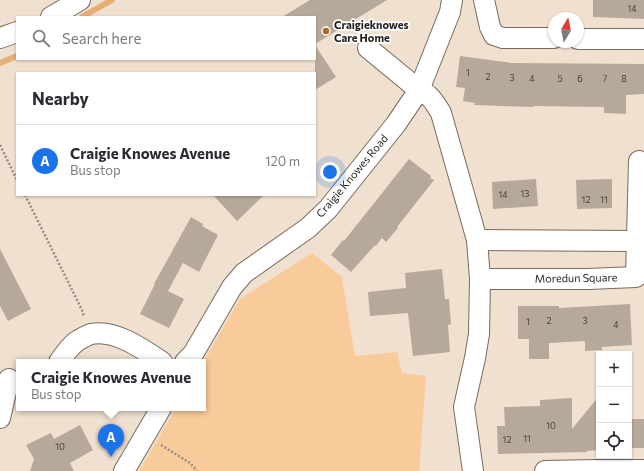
<!DOCTYPE html>
<meta charset="utf-8">
<style>
body{margin:0;font-family:Commissioner,sans-serif;background:#f2f2f3;color:#2b2b33}
.controls{position:absolute;right:12px;bottom:12px;display:grid;overflow:hidden;border-radius:0px;box-shadow:0 1px 3px #0004}
.controls button{width:36px;height:36px;display:grid;place-items:center;padding:0;border:0;border-bottom:1px solid #e1e1e2;background:#fff;color:#2b2b33;font:20px sans-serif}
.compass{position:absolute;left:548px;top:12px;width:36px;height:36px;border-radius:50%;background:#fff;box-shadow:0 1px 3px #0004;rotate:10deg}
.you{position:absolute;left:330px;top:172px;width:14px;height:14px;margin:-10px;border:3px solid #fff;border-radius:50%;background:#1a73e8;box-shadow:0 0 0 6px #1a73e833}
.badge{display:grid;place-items:center;width:26px;height:26px;border-radius:50%;background:#1a73e8;color:#fff;font-size:13px;font-weight:700}
.pin{position:absolute;translate:-50% -33px;filter:drop-shadow(0 1px 2px #0008)}
.pin::after{content:'';position:absolute;top:21px;width:14px;height:12px;background:inherit;clip-path:polygon(0 0,100% 0,50% 100%)}
.popup{position:absolute;left:16px;top:359px;width:190px;height:52px;box-sizing:border-box;display:grid;place-content:center;border-radius:0px;background:#fff;filter:drop-shadow(0 1px 3px #0005);font-size:13px;white-space:nowrap;color:#7c7c81}
.popup b{font-size:15px;color:#2b2b33}
.popup::after{content:'';position:absolute;left:50%;top:100%;margin-left:-8px;border:8px solid transparent;border-top-color:#fff}
.list{margin:0;padding:0;list-style:none}
h2{display:flex;justify-content:space-between;align-items:center;height:52px;margin:0;padding:0 16px;font-size:17px}
h2 small{font-size:13px;font-weight:400;color:#7c7c81}
.list li{display:grid;grid-template-columns:26px 1fr auto;gap:12px;align-items:center;box-sizing:border-box;height:72px;padding:0 16px;border-top:1px solid #e1e1e2}
.list b{display:block;font-size:15px;white-space:nowrap}
.list p{margin:0;font-size:13px;white-space:nowrap;color:#7c7c81}
.list em{font-size:13px;font-style:normal;color:#7c7c81}
.icon{flex:none;width:22px;height:22px;fill:none;stroke:currentColor;stroke-width:2;stroke-linecap:round;stroke-linejoin:round}
.map{position:relative;flex:none;width:644px;height:471px;overflow:hidden}
.search{position:absolute;background:#fff;box-shadow:0 1px 3px #0004;left:16px;top:16px;width:300px;height:44px;display:flex;align-items:center;gap:10px;box-sizing:border-box;padding:0 14px;border-radius:0px;color:#7c7c81;font-size:15px}
.panel{position:absolute;background:#fff;box-shadow:0 1px 3px #0004;left:16px;top:72px;width:300px;height:124px;border-radius:0px}
.map>svg:first-child{display:block}
.green{fill:#facb9a}
.lines{fill:none;stroke-linecap:round;stroke-linejoin:round}
.stream{stroke:#e5b077;stroke-width:6}
.building{fill:#b7a99a}
.minor-casing{stroke:#786b5d;stroke-width:22}
.path{stroke:#978c80;stroke-width:2.5;stroke-dasharray:2 2;stroke-linecap:butt}
.minor{stroke:#fff;stroke-width:20}
.poi-dot{fill:#a46d29;stroke:#fff;stroke-width:1.5}
.labels{text-anchor:middle;stroke-width:3.5;stroke-linejoin:round;paint-order:stroke}
.number-label{font-size:9px;fill:#494139}
.poi-label{font-size:11px;font-weight:bold;fill:#241e19;stroke:#fff;text-anchor:start}
.street-label{font-size:11px;fill:#241e19;stroke:#fff}
</style>
<div class="map">
<svg width="644" height="471" viewBox="0 0 644 471">
<rect width="100%" height="100%" fill="#efe0d0"/>
<path class="green" d="M 312,253 L 342,277 L 355,356 L 397,352 L 402,373 L 426,376 L 419,471 L 139,471 L 176,408 L 203,408 L 203,362 L 240,299 Z"/>
<g class="lines">
<g class="stream">
<path d="M 82,17 L 112,0"/>
<path d="M 0,63 L 17,56"/>
</g>
</g>
<g class="building">
<path d="M 310,0 L 387,0 L 315,44 L 315,17 L 282,17 Z"/>
<path d="M 593,0 L 644,0 L 644,19 L 593,17 Z"/>
<path d="M 315,45 L 336,77 L 315,90 Z"/>
<path d="M 460,56 L 511,63 L 644,64 L 644,94 L 626,95 L 626,114 L 604,113 L 604,107 L 533,106 L 533,107 L 474,105 L 475,103 L 463,101 L 465,88 L 456,87 Z"/>
<path d="M 409,159 L 431,176 L 430,178 L 434,180 L 397,227 L 398,228 L 386,242 L 382,238 L 376,246 L 375,245 L 351,272 L 331,255 L 343,240 L 344,241 Z"/>
<path d="M 536,179 L 538,206 L 493,209 L 492,182 Z"/>
<path d="M 612,179 L 612,208 L 577,209 L 576,180 Z"/>
<path d="M 213,195 L 264,195 L 237,221 Z"/>
<path d="M 191,217 L 203,224 L 202,226 L 218,235 L 199,272 L 183,263 L 168,291 L 184,299 L 169,328 L 140,314 L 155,284 L 154,284 Z"/>
<path d="M 0,249 L 31,309 L 8,321 L 0,306 Z"/>
<path d="M 442,269 L 445,299 L 449,299 L 451,324 L 448,325 L 450,352 L 413,356 L 408,313 L 370,316 L 368,292 L 406,288 L 405,273 Z"/>
<path d="M 630,304 L 632,345 L 602,347 L 602,350 L 585,351 L 585,341 L 549,343 L 549,359 L 529,359 L 529,339 L 518,339 L 518,306 L 559,306 L 559,308 Z"/>
<path d="M 599,396 L 599,450 L 587,451 L 587,452 L 498,454 L 497,426 L 505,426 L 504,407 L 540,406 L 540,400 L 572,398 L 572,429 Z"/>
<rect x="629" y="419" width="15" height="29"/>
<path d="M 80,425 L 93,450 L 70,463 L 74,471 L 30,471 L 34,459 L 26,445 L 51,433 L 54,439 Z"/>
</g>
<g class="lines">
<defs>
<g id="minor">
<path d="M 484,0 L 490,27 L 494,35 L 503,38 L 554,38"/>
<path d="M 51,17 L 80,0"/>
<path d="M 0,38 L 17,32"/>
<path d="M 578,39 L 644,39"/>
<path d="M 368,48 L 419,90 C 430,94 435,103 441,113 L 477,240 L 480,279 L 479,334 L 475,358 L 464,407 L 473,471"/>
<path d="M 477,240 L 637,241"/>
<path d="M 480,279 L 588,279 L 636,277 L 639,161"/>
<path d="M 59,362 C 64,355 70,346 77,341 C 81,339 87,335 91,334 C 115,329 143,349 162,362"/>
<path d="M 185,362 L 193,354 L 232,287 L 244,273 L 308,228 L 328,209 L 396,124 L 419,90 L 450,12 L 452,0"/>
<path d="M 0,418 L 9,379"/>
<path d="M 124,471 L 161,408"/>
<path d="M 545,471 L 599,470 L 644,470"/>
</g>
</defs>
<use href="#minor" class="minor-casing"/>
<g class="path">
<path d="M 0,145 L 17,180"/>
<path d="M 25,195 L 82,310 L 84,317"/>
<path d="M 161,445 L 190,463 L 197,471"/>
</g>
<use href="#minor" class="minor"/>
</g>
<circle class="poi-dot" cx="326" cy="31" r="4"/>
<g class="labels">
<g class="number-label">
<text x="632" y="12">14</text>
<text x="468" y="76">1</text>
<text x="488" y="80">2</text>
<text x="512" y="81">3</text>
<text x="532" y="82">4</text>
<text x="560" y="82">5</text>
<text x="580" y="82">6</text>
<text x="605" y="82">7</text>
<text x="624" y="82">8</text>
<text x="525" y="197">13</text>
<text x="503" y="198">14</text>
<text x="586" y="203">12</text>
<text x="604" y="203">11</text>
<text x="549" y="324">2</text>
<text x="585" y="324">3</text>
<text x="528" y="325">1</text>
<text x="616" y="328">4</text>
<text x="551" y="429">10</text>
<text x="527" y="442">11</text>
<text x="507" y="443">12</text>
<text x="60" y="450">10</text>
</g>
<g class="poi-label">
<text x="334" y="29">Craigieknowes<tspan x="334" dy="13">Care Home</tspan></text>
</g>
<g class="street-label">
<text transform="translate(352 176) rotate(-50)" y="4">Craigie Knowes Road</text>
<text transform="translate(576 278) rotate(-1)" y="4">Moredun Square</text>
</g>
</g>
</svg>
<div class="controls">
<button>+</button>
<button>−</button>
<button><svg class="icon" aria-label="locate" viewBox="0 0 24 24"><circle cx="12" cy="12" r="6"/><path d="M12 2v4M12 18v4M2 12h4M18 12h4"/></svg></button>
</div>
<svg class="compass" viewBox="-18 -18 36 36"><path d="M0-13l5 13h-10z" fill="#e53935"/><path d="M0 13l5-13h-10z" fill="#7c7c81"/></svg>
<div class="you"></div>
<div class="pin badge" style="left:111px;top:457px">A</div>
<div class="popup"><b>Craigie Knowes Avenue</b>Bus stop</div>
<div class="search"><svg class="icon" aria-label="search" viewBox="0 0 24 24"><circle cx="10" cy="10" r="6"/><path d="M15 15l6 6"/></svg>Search here</div>
<section class="panel">
<h2>Nearby<small></small></h2>
<ul class="list">
<li><span class="badge">A</span><div><b>Craigie Knowes Avenue</b><p>Bus stop</p></div><em>120 m</em></li>
</ul>
</section>
</div>
